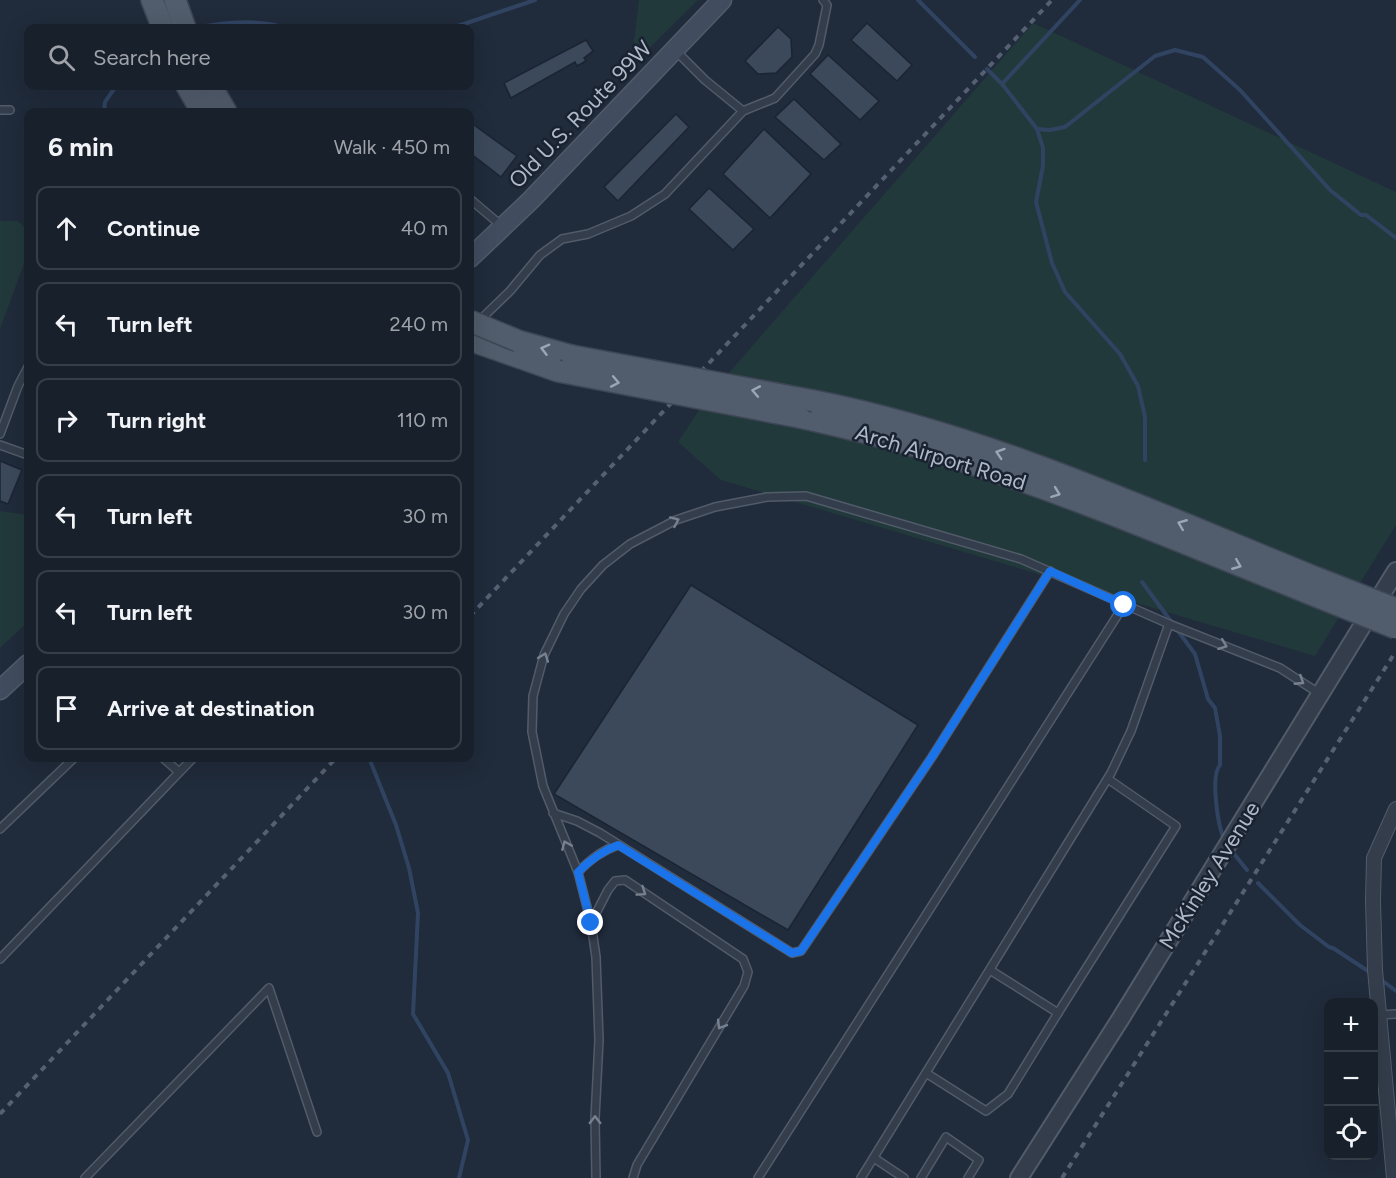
<!DOCTYPE html>
<meta charset="utf-8">
<style>
body{margin:0;font-family:Figtree,sans-serif;background:#212834;color:#f1f3f6}
.controls{position:absolute;right:18px;bottom:18px;display:grid;overflow:hidden;border-radius:12px;box-shadow:0 6px 24px #0002}
.controls button{width:54px;height:54px;display:grid;place-items:center;padding:0;border:0;border-bottom:2px solid #363e48;background:#18202c;color:#f1f3f6;font:30px sans-serif}
.stop{position:absolute;width:18px;height:18px;margin:-14px;border:4px solid #1a73e8;border-radius:50%;background:#fff}
.stop.end{background:#1a73e8;border-color:#fff;box-shadow:0 2px 6px #0008}
.list{margin:0;padding:0;list-style:none}
h2{display:flex;justify-content:space-between;align-items:center;height:78px;margin:0;padding:0 24px;font-size:26px}
h2 small{font-size:20px;font-weight:400;color:#9fa3a9}
.list li{display:grid;grid-template-columns:39px 1fr auto;gap:18px;align-items:center;box-sizing:border-box;height:84px;margin:0 12px 12px;padding:0 12px;border:2px solid #363e48;border-radius:12px}
.list b{display:block;font-size:22px;white-space:nowrap}
.list em{font-size:20px;font-style:normal;color:#9fa3a9}
.icon{flex:none;width:33px;height:33px;fill:none;stroke:currentColor;stroke-width:2;stroke-linecap:round;stroke-linejoin:round}
.map{position:relative;flex:none;width:1396px;height:1178px;overflow:hidden}
.search{position:absolute;background:#18202c;box-shadow:0 6px 24px #0002;left:24px;top:24px;width:450px;height:66px;display:flex;align-items:center;gap:15px;box-sizing:border-box;padding:0 21px;border-radius:12px;color:#9fa3a9;font-size:22px}
.panel{position:absolute;background:#18202c;box-shadow:0 6px 24px #0002;left:24px;top:108px;width:450px;height:654px;border-radius:12px}
.map>svg:first-child{display:block}
.green{fill:#22393c}
.lines{fill:none;stroke-linecap:round;stroke-linejoin:round}
.stream{stroke:#304462;stroke-width:4}
.building{fill:#3b495b;stroke:#1b2432;stroke-width:1.5}
.service-casing{stroke:#515b69;stroke-width:10}
.minor-casing{stroke:#515b69;stroke-width:16}
.tertiary-casing{stroke:#515b69;stroke-width:20}
.secondary-casing{stroke:#515b69;stroke-width:21}
.primary-casing{stroke:#3d4655;stroke-width:24}
.service{stroke:#343d4b;stroke-width:7}
.minor{stroke:#343d4b;stroke-width:14}
.tertiary{stroke:#343d4b;stroke-width:16}
.secondary{stroke:#414c5f;stroke-width:18}
.primary{stroke:#515c6c;stroke-width:21}
.rail{stroke:#556173;stroke-width:4;stroke-dasharray:6 6;stroke-linecap:butt}
.primary-bridge-casing{stroke:#3d4655;stroke-width:24;stroke-linecap:butt}
.primary-bridge{stroke:#515c6c;stroke-width:21}
.oneway{stroke:#9ba6b6}
.oneway2{stroke:#778190}
.route{stroke:#1a73e8;stroke-width:8}
.labels{text-anchor:middle;stroke-width:5;stroke-linejoin:round;paint-order:stroke}
.street-label{font-size:22px;fill:#aeb8c8;stroke:#192230}
</style>
<div class="map">
<svg width="1396" height="1178" viewBox="0 0 1396 1178">
<rect width="100%" height="100%" fill="#202b3b"/>
<g class="green">
<path d="M 639,0 L 698,0 L 631,66 Z"/>
<path d="M 1033,23 L 1396,192 L 1396,525 L 1315,656 L 721,480 L 678,442 L 707,398 Z"/>
<path d="M 0,221 L 18,221 L 28,231 L 28,253 L 0,329 Z"/>
<path d="M 0,511 L 28,515 L 28,622 L 0,648 Z"/>
</g>
<g class="lines">
<g class="stream">
<path d="M 918,0 L 975,57"/>
<path d="M 192,28 C 221,23 257,18 285,28"/>
<path d="M 452,28 L 535,0"/>
<path d="M 987,69 L 1002,84 L 1037,129 L 1043,148 L 1043,166 L 1036,202 L 1052,263 L 1065,292 L 1120,354 L 1138,386 L 1145,417 L 1145,460"/>
<path d="M 1002,84 L 1080,0"/>
<path d="M 104,112 L 105,102 L 116,86"/>
<path d="M 1037,129 L 1050,130 L 1065,127 L 1155,56 L 1175,50 L 1203,57 L 1240,90 L 1330,190 L 1361,215 L 1366,215 L 1396,238"/>
<path d="M 1142,582 L 1195,654 L 1208,699 L 1215,708 L 1220,736 L 1220,765 C 1210,776 1218,828 1225,841"/>
<path d="M 369,758 L 396,825 L 409,868 L 418,913 L 413,1014 L 448,1073 L 468,1140 L 459,1178"/>
<path d="M 1231,850 L 1247,870"/>
<path d="M 1258,883 L 1300,925 L 1329,947 L 1333,948 L 1371,973"/>
<path d="M 1380,979 L 1396,991"/>
</g>
</g>
<g class="building">
<path d="M 867,23 L 912,65 L 897,81 L 851,40 Z"/>
<path d="M 778,27 L 791,39 L 792,57 L 776,73 L 758,74 L 745,61 Z"/>
<path d="M 586,40 L 593,51 L 584,58 L 586,61 L 577,66 L 575,62 L 511,98 L 504,83 Z"/>
<path d="M 828,55 L 879,101 L 860,120 L 810,74 Z"/>
<path d="M 794,99 L 841,144 L 824,160 L 775,117 Z"/>
<path d="M 676,114 L 689,127 L 618,201 L 604,187 Z"/>
<path d="M 474,125 L 517,156 L 501,177 L 470,153 L 470,132 Z"/>
<path d="M 764,129 L 811,174 L 770,218 L 723,174 Z"/>
<path d="M 709,188 L 754,229 L 733,250 L 689,209 Z"/>
<path d="M 0,461 L 22,470 L 8,504 L 0,501 Z"/>
<path d="M 691,585 L 918,725 L 788,930 L 554,794 Z"/>
</g>
<g class="lines">
<defs>
<g id="service">
<path d="M 675,50 L 705,80 L 743,111"/>
<path d="M 0,110 L 10,110"/>
<path d="M 470,199 L 503,227"/>
<path d="M 479,321 L 510,291 L 540,255 L 562,239 L 588,234 L 631,216 L 665,194 L 743,111 L 775,98 L 815,54 L 819,45 L 827,5 L 823,0"/>
<path d="M 0,434 L 18,386 L 28,367"/>
<path d="M 0,445 L 28,455"/>
<path d="M 163,758 L 179,772"/>
<path d="M 553,813 L 577,821 L 600,833 L 792,953 L 801,951 L 932,757 L 1050,571"/>
<path d="M 0,829 L 74,758"/>
<path d="M 578,872 C 590,860 601,851 618,845"/>
<path d="M 591,923 L 608,890 L 615,881 L 625,880 L 743,959 L 748,972 L 744,986 L 637,1165 L 633,1178"/>
<path d="M 0,959 L 193,758"/>
<path d="M 1058,1013 L 1176,826 L 1108,779"/>
<path d="M 1379,1015 L 1396,1014"/>
<path d="M 926,1073 L 986,1111 L 1008,1094 L 1058,1013 L 990,970"/>
<path d="M 874,1158 L 904,1178"/>
<path d="M 85,1178 L 269,988 L 317,1132"/>
<path d="M 596,1178 L 595,1118 L 599,1040 L 596,957 L 591,923 L 578,872 L 543,786 L 532,732 L 533,696 L 544,655 L 564,614 L 581,589 L 603,565 L 630,544 L 676,520 L 715,507 L 767,497 L 806,496 L 1021,559 L 1169,624 L 1280,668 L 1320,694"/>
<path d="M 758,1178 L 1124,605"/>
<path d="M 861,1178 L 1111,773 L 1131,731 L 1169,624"/>
<path d="M 921,1178 L 946,1137 L 979,1160 L 968,1178"/>
</g>
<path id="minor" d="M 1394,1178 L 1375,970 L 1373,901 L 1374,858 L 1396,809"/>
<path id="tertiary" d="M 1019,1178 L 1121,1018 L 1396,571"/>
<g id="secondary">
<path d="M 470,258 L 531,200 L 722,0"/>
<path d="M 0,690 L 28,664"/>
</g>
<g id="primary">
<path d="M 152,0 L 163,28"/>
<path d="M 175,0 L 185,28"/>
<path d="M 187,86 L 202,112"/>
<path d="M 211,86 L 226,112"/>
<path d="M 470,340 L 558,371"/>
<path d="M 518,341 L 572,356"/>
<path d="M 814,401 C 987,435 1151,511 1314,577"/>
<path d="M 799,417 C 849,428 899,440 948,456 C 1070,494 1188,545 1306,592"/>
</g>
</defs>
<use href="#service" class="service-casing"/>
<use href="#minor" class="minor-casing"/>
<use href="#tertiary" class="tertiary-casing"/>
<use href="#secondary" class="secondary-casing"/>
<use href="#primary" class="primary-casing"/>
<use href="#service" class="service"/>
<use href="#minor" class="minor"/>
<use href="#tertiary" class="tertiary"/>
<use href="#secondary" class="secondary"/>
<use href="#primary" class="primary"/>
<g class="rail">
<path d="M 470,616 L 1052,0"/>
<path d="M 0,1114 L 336,758"/>
<path d="M 1062,1178 L 1396,651"/>
</g>
<defs>
<g id="primary-bridge">
<path d="M 470,321 L 518,341"/>
<path d="M 572,356 L 814,401"/>
<path d="M 558,371 L 799,417"/>
<path d="M 1314,577 L 1396,609"/>
<path d="M 1306,592 L 1396,628"/>
</g>
</defs>
<use href="#primary-bridge" class="primary-bridge-casing"/>
<use href="#primary-bridge" class="primary-bridge"/>
</g>
<defs><path id="oneway-chevron" d="M-2-3.5L2.5 0L-2 3.5" fill="none" stroke-width="1.6" stroke-linecap="round" stroke-linejoin="round" transform="scale(1.5)"/></defs>
<g class="oneway">
<use href="#oneway-chevron" transform="translate(545 349) rotate(-165)"/>
<use href="#oneway-chevron" transform="translate(615 382) rotate(11)"/>
<use href="#oneway-chevron" transform="translate(756 391) rotate(-169)"/>
<use href="#oneway-chevron" transform="translate(1000 453) rotate(-162)"/>
<use href="#oneway-chevron" transform="translate(1056 493) rotate(21)"/>
<use href="#oneway-chevron" transform="translate(1182 524) rotate(-158)"/>
<use href="#oneway-chevron" transform="translate(1237 565) rotate(22)"/>
</g>
<g class="oneway2">
<use href="#oneway-chevron" transform="translate(675 521) rotate(-24)"/>
<use href="#oneway-chevron" transform="translate(1223 645) rotate(21)"/>
<use href="#oneway-chevron" transform="translate(544 657) rotate(-70)"/>
<use href="#oneway-chevron" transform="translate(1300 681) rotate(33)"/>
<use href="#oneway-chevron" transform="translate(566 845) rotate(-113)"/>
<use href="#oneway-chevron" transform="translate(642 892) rotate(34)"/>
<use href="#oneway-chevron" transform="translate(721 1025) rotate(121)"/>
<use href="#oneway-chevron" transform="translate(595 1120) rotate(-90)"/>
</g>
<g class="lines">
<path class="route" d="M 591,923 L 578,872 C 590,860 602,851 618,845 L 792,953 L 801,951 L 932,757 L 1050,571 L 1124,605"/>
</g>
<g class="labels">
<g class="street-label">
<text transform="translate(580 114) rotate(-46)" y="8">Old U.S. Route 99W</text>
<text transform="translate(941 457) rotate(17)" y="8">Arch Airport Road</text>
<text transform="translate(1209 875) rotate(-58)" y="8">McKinley Avenue</text>
</g>
</g>
</svg>
<div class="controls">
<button>+</button>
<button>−</button>
<button><svg class="icon" aria-label="locate" viewBox="0 0 24 24"><circle cx="12" cy="12" r="6"/><path d="M12 2v4M12 18v4M2 12h4M18 12h4"/></svg></button>
</div>
<div class="stop" style="left:1124px;top:605px"></div>
<div class="stop end" style="left:591px;top:923px"></div>
<div class="search"><svg class="icon" aria-label="search" viewBox="0 0 24 24"><circle cx="10" cy="10" r="6"/><path d="M15 15l6 6"/></svg>Search here</div>
<section class="panel">
<h2>6 min<small>Walk · 450 m</small></h2>
<ul class="list">
<li><svg class="icon" aria-label="ahead" viewBox="0 0 24 24"><path d="M12 20V5M6 11l6-6 6 6"/></svg><div><b>Continue</b></div><em>40 m</em></li>
<li><svg class="icon" aria-label="left" viewBox="0 0 24 24"><path d="M17 20v-9H6M10 6l-5 5 5 5"/></svg><div><b>Turn left</b></div><em>240 m</em></li>
<li><svg class="icon" aria-label="right" viewBox="0 0 24 24"><path d="M7 20v-9h11M14 6l5 5-5 5"/></svg><div><b>Turn right</b></div><em>110 m</em></li>
<li><svg class="icon" aria-label="left" viewBox="0 0 24 24"><path d="M17 20v-9H6M10 6l-5 5 5 5"/></svg><div><b>Turn left</b></div><em>30 m</em></li>
<li><svg class="icon" aria-label="left" viewBox="0 0 24 24"><path d="M17 20v-9H6M10 6l-5 5 5 5"/></svg><div><b>Turn left</b></div><em>30 m</em></li>
<li><svg class="icon" aria-label="arrive" viewBox="0 0 24 24"><path d="M6 21V4h12l-3 4 3 4H6"/></svg><div><b>Arrive at destination</b></div></li>
</ul>
</section>
</div>
